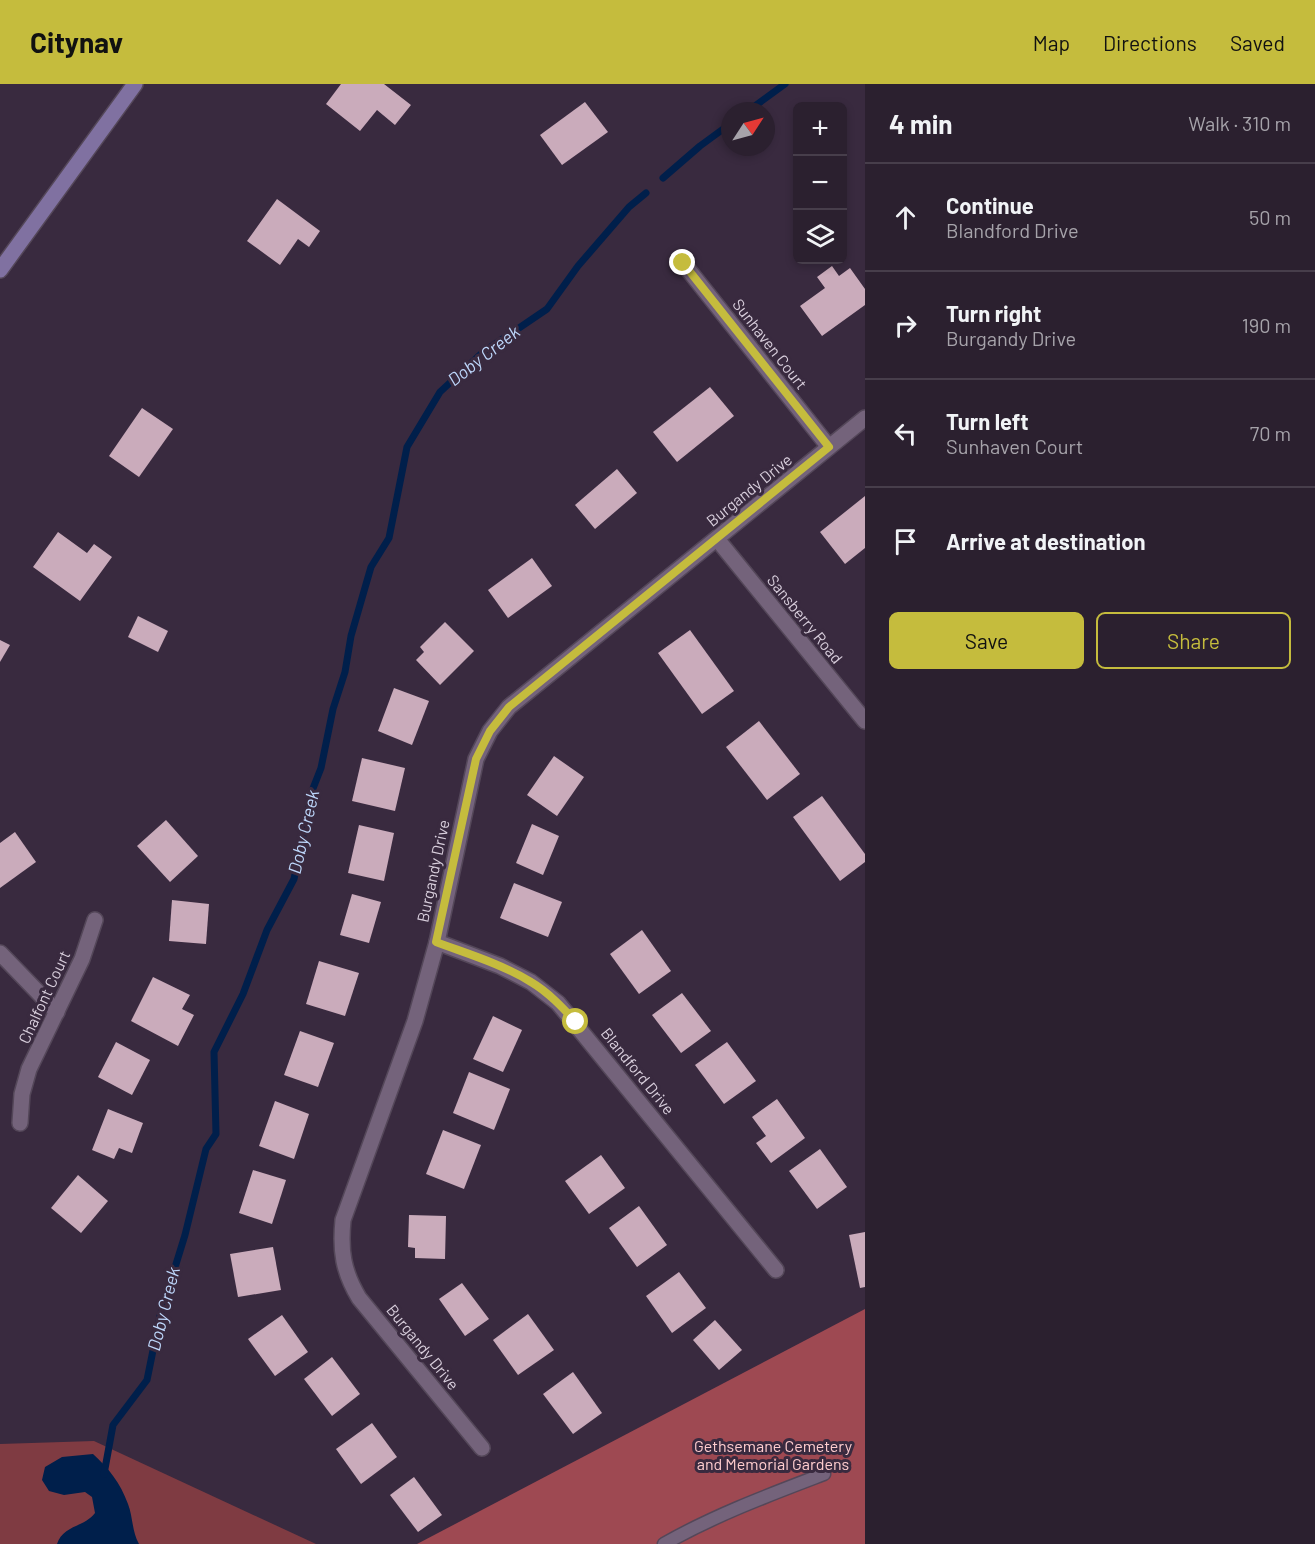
<!DOCTYPE html>
<meta charset="utf-8">
<style>
body{margin:0;font-family:Barlow,sans-serif;background:#332837;color:#f1f3f6}
.controls{position:absolute;right:18px;top:18px;display:grid;overflow:hidden;border-radius:9px;box-shadow:0 3px 9px #0003}
.controls button{width:54px;height:54px;display:grid;place-items:center;padding:0;border:0;border-bottom:2px solid #473e4b;background:#2b202f;color:#f1f3f6;font:30px sans-serif}
.compass{position:absolute;left:721px;top:18px;width:54px;height:54px;border-radius:50%;background:#2b202f;box-shadow:0 3px 9px #0003;rotate:54deg}
.stop{position:absolute;width:18px;height:18px;margin:-14px;border:4px solid #c5bc3d;border-radius:50%;background:#fff}
.stop.end{background:#c5bc3d;border-color:#fff;box-shadow:0 2px 6px #0008}
.list{margin:0;padding:0;list-style:none}
h2{display:flex;justify-content:space-between;align-items:center;height:78px;margin:0;padding:0 24px;font-size:26px}
h2 small{font-size:20px;font-weight:400;color:#a6a3aa}
.list li{display:grid;grid-template-columns:39px 1fr auto;gap:18px;align-items:center;box-sizing:border-box;height:108px;padding:0 24px;border-top:2px solid #473e4b}
.list b{display:block;font-size:22px;white-space:nowrap}
.list p{margin:0;font-size:20px;white-space:nowrap;color:#a6a3aa}
.list em{font-size:20px;font-style:normal;color:#a6a3aa}
.actions{display:flex;gap:12px;padding:18px 24px}
.actions a{flex:1;padding:14px 0;border:2px solid #c5bc3d;border-radius:9px;text-align:center;font-size:21px;color:#c5bc3d}
.actions .main{background:#c5bc3d;color:#111}
.icon{flex:none;width:33px;height:33px;fill:none;stroke:currentColor;stroke-width:2;stroke-linecap:round;stroke-linejoin:round}
.map{position:relative;flex:none;width:865px;height:1460px;overflow:hidden}
header{display:flex;align-items:center;gap:36px;box-sizing:border-box;height:84px;padding:0 30px;background:#c5bc3d;color:#111}
header strong{font-size:28px}
nav{display:flex;gap:33px;margin-inline-start:auto;font-size:21px}
main{display:flex}
aside{flex:1;background:#2b202f}
.map>svg:first-child{display:block}
.green{fill:#7f3b42}
.forest{fill:#9e4952}
.water{fill:#001f4b}
.lines{fill:none;stroke-linecap:round;stroke-linejoin:round}
.stream{stroke:#001f4b;stroke-width:7}
.building{fill:#caabbb}
.lane-casing{stroke:#544759;stroke-width:15}
.street-casing{stroke:#544759;stroke-width:18}
.secondary-casing{stroke:#544759;stroke-width:18}
.lane{stroke:#74637b;stroke-width:12}
.street{stroke:#74637b;stroke-width:15}
.secondary{stroke:#8071a1;stroke-width:15}
.route{stroke:#c5bc3d;stroke-width:8}
.labels{text-anchor:middle;stroke-width:6;stroke-linejoin:round;paint-order:stroke}
.street-label{font-size:16px;fill:#d8cedc;stroke:#392a3f}
.park-label{font-size:16px;fill:#ffcdcf;stroke:#392a3f}
.water-label{font-size:18px;font-style:italic;fill:#bdd6fa;stroke:#392a3f}
</style>
<header>
<strong>Citynav</strong>
<nav><a>Map</a><a>Directions</a><a>Saved</a></nav>
</header>
<main>
<div class="map">
<svg width="865" height="1460" viewBox="0 0 865 1460">
<rect width="100%" height="100%" fill="#392a3f"/>
<path class="green" d="M 94,1357 L 316,1460 L 0,1460 L 0,1360 Z"/>
<path class="forest" d="M 865,1225 L 865,1460 L 417,1460 Z"/>
<path class="water" d="M 93,1370 C 109,1385 120,1398 128,1420 C 133,1433 132,1448 139,1460 L 57,1460 C 63,1441 85,1443 95,1429 L 92,1413 L 85,1408 L 64,1411 L 49,1407 L 42,1396 L 45,1383 L 62,1373 Z"/>
<g class="lines">
<g class="stream">
<path d="M 748,27 L 785,0"/>
<path d="M 663,94 L 700,62 L 730,40"/>
<path d="M 104,1390 L 113,1341 L 147,1296 L 160,1232 L 185,1151 L 206,1065 L 216,1050 L 214,968 L 243,910 L 267,846 L 294,795 L 312,707 L 321,684 L 333,625 L 345,588 L 351,552 L 371,483 L 389,454 L 407,363 L 440,308 L 482,269 L 547,225 L 578,182 L 629,123 L 646,109"/>
</g>
</g>
<g class="building">
<path d="M 341,0 L 384,0 L 411,21 L 395,41 L 377,26 L 360,47 L 326,20 Z"/>
<path d="M 585,18 L 608,48 L 562,81 L 540,51 Z"/>
<path d="M 277,115 L 320,147 L 309,163 L 298,155 L 280,181 L 247,157 Z"/>
<path d="M 832,182 L 839,192 L 850,184 L 865,205 L 865,221 L 822,252 L 800,222 L 825,204 L 817,193 Z"/>
<path d="M 710,303 L 734,332 L 677,378 L 653,348 Z"/>
<path d="M 142,324 L 173,345 L 139,393 L 109,372 Z"/>
<path d="M 617,385 L 637,409 L 595,445 L 575,421 Z"/>
<path d="M 865,412 L 865,464 L 845,480 L 820,448 Z"/>
<path d="M 58,448 L 87,469 L 94,460 L 112,473 L 80,517 L 33,483 Z"/>
<path d="M 532,474 L 552,502 L 508,534 L 488,506 Z"/>
<path d="M 138,532 L 168,547 L 158,568 L 128,553 Z"/>
<path d="M 445,538 L 474,567 L 440,601 L 416,576 L 424,568 L 420,563 Z"/>
<path d="M 690,546 L 734,607 L 702,630 L 658,569 Z"/>
<path d="M 0,556 L 10,561 L 0,578 Z"/>
<path d="M 394,604 L 429,617 L 412,661 L 378,647 Z"/>
<path d="M 759,637 L 800,690 L 767,716 L 726,663 Z"/>
<path d="M 554,672 L 584,693 L 557,732 L 527,711 Z"/>
<path d="M 362,674 L 405,684 L 395,727 L 352,717 Z"/>
<path d="M 822,712 L 865,770 L 865,778 L 840,797 L 793,733 Z"/>
<path d="M 166,736 L 198,772 L 170,798 L 137,762 Z"/>
<path d="M 532,740 L 559,752 L 543,791 L 516,779 Z"/>
<path d="M 359,741 L 394,749 L 384,797 L 348,789 Z"/>
<path d="M 15,748 L 36,778 L 0,804 L 0,759 Z"/>
<path d="M 514,799 L 562,818 L 548,853 L 500,834 Z"/>
<path d="M 352,810 L 381,818 L 369,859 L 340,851 Z"/>
<path d="M 172,816 L 209,820 L 206,860 L 169,857 Z"/>
<path d="M 642,846 L 671,887 L 639,910 L 610,870 Z"/>
<path d="M 319,877 L 359,889 L 345,932 L 306,920 Z"/>
<path d="M 153,893 L 190,911 L 182,925 L 194,931 L 178,962 L 131,937 Z"/>
<path d="M 682,909 L 711,947 L 681,969 L 652,931 Z"/>
<path d="M 493,932 L 522,946 L 503,988 L 473,975 Z"/>
<path d="M 300,947 L 334,959 L 318,1003 L 284,991 Z"/>
<path d="M 116,958 L 150,976 L 132,1011 L 98,993 Z"/>
<path d="M 727,958 L 756,997 L 724,1020 L 695,981 Z"/>
<path d="M 469,988 L 510,1005 L 494,1046 L 453,1029 Z"/>
<path d="M 777,1015 L 805,1054 L 771,1079 L 756,1059 L 766,1052 L 752,1033 Z"/>
<path d="M 275,1017 L 309,1030 L 294,1075 L 259,1062 Z"/>
<path d="M 108,1025 L 143,1039 L 132,1069 L 119,1064 L 114,1075 L 92,1066 Z"/>
<path d="M 443,1046 L 481,1061 L 464,1105 L 426,1090 Z"/>
<path d="M 820,1065 L 847,1103 L 817,1125 L 789,1087 Z"/>
<path d="M 601,1071 L 625,1104 L 589,1130 L 565,1097 Z"/>
<path d="M 253,1086 L 286,1096 L 272,1140 L 239,1129 Z"/>
<path d="M 78,1091 L 108,1117 L 81,1149 L 51,1124 Z"/>
<path d="M 639,1122 L 667,1161 L 637,1183 L 609,1144 Z"/>
<path d="M 409,1131 L 446,1132 L 445,1175 L 415,1174 L 415,1164 L 408,1163 Z"/>
<path d="M 865,1148 L 865,1203 L 860,1204 L 849,1151 Z"/>
<path d="M 273,1163 L 281,1206 L 238,1213 L 230,1170 Z"/>
<path d="M 679,1188 L 706,1224 L 672,1249 L 646,1212 Z"/>
<path d="M 462,1199 L 489,1235 L 465,1252 L 439,1215 Z"/>
<path d="M 528,1230 L 554,1266 L 518,1291 L 493,1256 Z"/>
<path d="M 282,1231 L 308,1268 L 275,1292 L 248,1255 Z"/>
<path d="M 715,1236 L 742,1266 L 719,1286 L 693,1256 Z"/>
<path d="M 332,1273 L 360,1310 L 332,1332 L 304,1295 Z"/>
<path d="M 573,1288 L 602,1329 L 573,1350 L 543,1310 Z"/>
<path d="M 372,1339 L 397,1373 L 361,1400 L 336,1365 Z"/>
<path d="M 414,1393 L 442,1431 L 418,1448 L 390,1411 Z"/>
</g>
<g class="lines">
<defs>
<path id="lane" d="M 664,1460 C 715,1431 769,1411 824,1390"/>
<g id="street">
<path d="M 683,179 L 829,363"/>
<path d="M 717,455 L 865,637"/>
<path d="M 437,858 L 500,882 L 531,898 L 558,919 L 776,1186"/>
<path d="M 0,869 L 57,928"/>
<path d="M 20,1039 L 22,1010 L 29,985 L 82,875 L 95,836"/>
<path d="M 482,1364 L 359,1214 C 343,1187 340,1167 343,1136 L 415,937 L 437,858 L 476,675 L 490,647 L 509,623 L 865,334"/>
</g>
<path id="secondary" d="M 0,186 L 135,0"/>
</defs>
<use href="#lane" class="lane-casing"/>
<use href="#street" class="street-casing"/>
<use href="#secondary" class="secondary-casing"/>
<use href="#lane" class="lane"/>
<use href="#street" class="street"/>
<use href="#secondary" class="secondary"/>
</g>
<g class="lines">
<path class="route" d="M 576,938 C 562,923 548,908 531,898 C 502,880 468,870 436,858 L 476,675 L 490,647 L 509,623 L 829,363 L 683,179"/>
</g>
<g class="labels">
<g class="street-label">
<text transform="translate(770 260) rotate(52)" y="6">Sunhaven Court</text>
<text transform="translate(749 406) rotate(-39)" y="6">Burgandy Drive</text>
<text transform="translate(805 535) rotate(51)" y="6">Sansberry Road</text>
<text transform="translate(433 787) rotate(-78)" y="6">Burgandy Drive</text>
<text transform="translate(44 913) rotate(-65)" y="6">Chalfont Court</text>
<text transform="translate(638 987) rotate(51)" y="6">Blandford Drive</text>
<text transform="translate(423 1263) rotate(51)" y="6">Burgandy Drive</text>
</g>
<g class="park-label">
<text x="773" y="1368">Gethsemane Cemetery<tspan x="773" dy="18">and Memorial Gardens</tspan></text>
</g>
<g class="water-label">
<text transform="translate(484 272) rotate(-38)" y="6">Doby Creek</text>
<text transform="translate(304 748) rotate(-77)" y="6">Doby Creek</text>
<text transform="translate(164 1225) rotate(-76)" y="6">Doby Creek</text>
</g>
</g>
</svg>
<div class="controls">
<button>+</button>
<button>−</button>
<button><svg class="icon" aria-label="layers" viewBox="0 0 24 24"><path d="M12 4l9 5-9 5-9-5zM3 14l9 5 9-5"/></svg></button>
</div>
<svg class="compass" viewBox="-18 -18 36 36"><path d="M0-13l5 13h-10z" fill="#e53935"/><path d="M0 13l5-13h-10z" fill="#a6a3aa"/></svg>
<div class="stop" style="left:576px;top:938px"></div>
<div class="stop end" style="left:683px;top:179px"></div>
</div>
<aside>
<h2>4 min<small>Walk · 310 m</small></h2>
<ul class="list">
<li><svg class="icon" aria-label="ahead" viewBox="0 0 24 24"><path d="M12 20V5M6 11l6-6 6 6"/></svg><div><b>Continue</b><p>Blandford Drive</p></div><em>50 m</em></li>
<li><svg class="icon" aria-label="right" viewBox="0 0 24 24"><path d="M7 20v-9h11M14 6l5 5-5 5"/></svg><div><b>Turn right</b><p>Burgandy Drive</p></div><em>190 m</em></li>
<li><svg class="icon" aria-label="left" viewBox="0 0 24 24"><path d="M17 20v-9H6M10 6l-5 5 5 5"/></svg><div><b>Turn left</b><p>Sunhaven Court</p></div><em>70 m</em></li>
<li><svg class="icon" aria-label="arrive" viewBox="0 0 24 24"><path d="M6 21V4h12l-3 4 3 4H6"/></svg><div><b>Arrive at destination</b></div></li>
</ul>
<div class="actions"><a class="main">Save</a><a>Share</a></div>
</aside>
</main>
